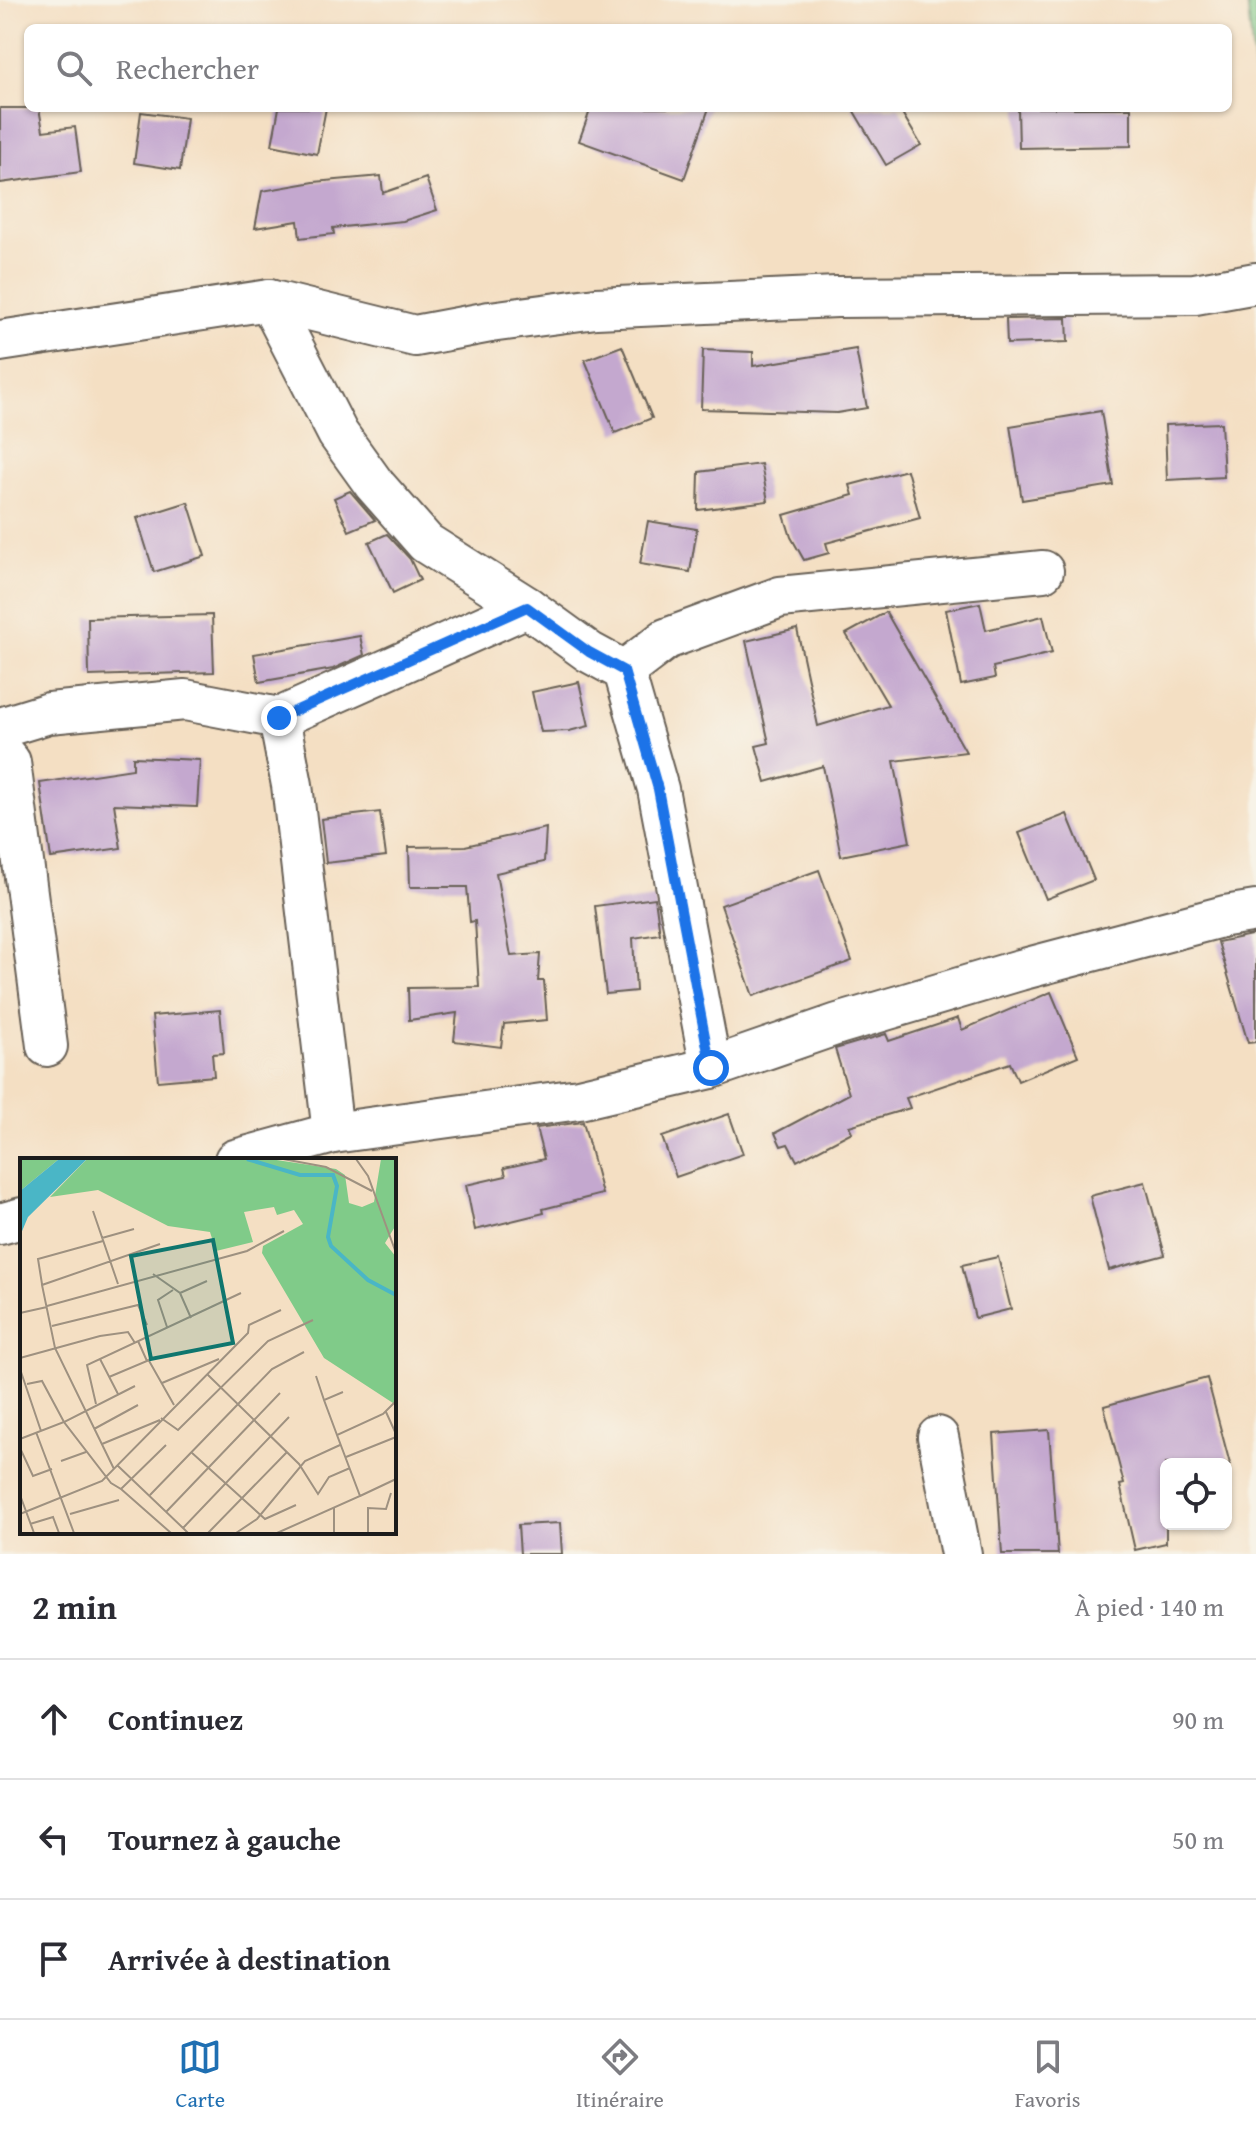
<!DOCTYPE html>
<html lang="fr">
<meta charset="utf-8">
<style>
body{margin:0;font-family:"Gentium Book Plus",serif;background:#f7f7f7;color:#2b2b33}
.controls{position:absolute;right:24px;bottom:24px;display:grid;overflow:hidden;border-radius:12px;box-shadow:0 2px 6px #0004}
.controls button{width:72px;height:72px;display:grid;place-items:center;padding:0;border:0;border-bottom:2px solid #e1e1e2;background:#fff;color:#2b2b33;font:40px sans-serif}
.stop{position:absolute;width:24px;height:24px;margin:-18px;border:6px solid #1a73e8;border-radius:50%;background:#fff}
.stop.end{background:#1a73e8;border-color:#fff;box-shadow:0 2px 8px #0008}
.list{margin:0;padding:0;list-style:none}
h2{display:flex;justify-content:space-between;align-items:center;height:104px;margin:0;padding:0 32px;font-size:34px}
h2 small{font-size:26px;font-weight:400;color:#7c7c81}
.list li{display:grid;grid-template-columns:52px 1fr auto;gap:24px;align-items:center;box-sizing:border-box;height:120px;padding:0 32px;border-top:2px solid #e1e1e2}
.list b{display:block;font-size:30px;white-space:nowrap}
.list em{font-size:26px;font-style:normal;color:#7c7c81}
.icon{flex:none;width:44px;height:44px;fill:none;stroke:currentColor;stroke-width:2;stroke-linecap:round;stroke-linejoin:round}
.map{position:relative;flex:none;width:1256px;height:1554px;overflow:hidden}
.search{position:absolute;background:#fff;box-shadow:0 2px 6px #0004;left:24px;right:24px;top:24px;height:88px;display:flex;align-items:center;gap:20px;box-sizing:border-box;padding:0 28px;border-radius:12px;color:#7c7c81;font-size:30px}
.sheet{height:464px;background:#fff}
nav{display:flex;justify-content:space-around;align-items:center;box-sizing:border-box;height:112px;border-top:2px solid #e1e1e2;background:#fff;font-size:22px;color:#7c7c81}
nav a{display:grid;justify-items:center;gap:4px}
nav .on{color:#1f6fb2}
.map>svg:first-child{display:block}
.green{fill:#80cb89;stroke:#4e7452;stroke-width:2}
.building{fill:#c4a8cf}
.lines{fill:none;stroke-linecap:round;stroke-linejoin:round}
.street-casing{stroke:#686056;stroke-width:44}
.street{stroke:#fff;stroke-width:40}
.route{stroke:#1a73e8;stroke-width:10}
.inset-river{fill:none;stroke:#4ab6c6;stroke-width:4}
.inset-road{fill:none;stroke:#9e9180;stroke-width:2}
.view{fill:#0f766e;fill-opacity:0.15;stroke:#0f766e;stroke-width:4}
.inset-edge{fill:none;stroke:#1c1c1c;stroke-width:4}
</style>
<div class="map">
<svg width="1256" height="1554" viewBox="0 0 1256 1554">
<rect width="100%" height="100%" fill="#f7f3e8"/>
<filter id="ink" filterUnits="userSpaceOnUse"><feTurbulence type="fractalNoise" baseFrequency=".0125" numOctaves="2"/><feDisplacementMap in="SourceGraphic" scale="16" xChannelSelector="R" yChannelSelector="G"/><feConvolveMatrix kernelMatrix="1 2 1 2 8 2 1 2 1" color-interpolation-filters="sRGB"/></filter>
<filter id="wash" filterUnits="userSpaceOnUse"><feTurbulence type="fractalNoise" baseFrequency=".006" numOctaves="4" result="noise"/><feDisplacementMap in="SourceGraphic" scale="32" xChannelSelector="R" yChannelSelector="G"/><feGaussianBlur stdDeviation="1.8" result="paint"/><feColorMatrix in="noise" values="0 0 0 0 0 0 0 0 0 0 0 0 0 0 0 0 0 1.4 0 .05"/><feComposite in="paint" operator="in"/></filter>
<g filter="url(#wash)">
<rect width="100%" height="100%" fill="#f4dfc3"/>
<path class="green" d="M 1247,0 L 1256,0 L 1256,86 Z"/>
<g id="blocks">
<g class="building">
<path d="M 0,108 L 39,108 L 43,131 L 75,127 L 81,172 L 0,183 Z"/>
<path d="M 279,108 L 326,108 L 317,154 L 272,145 Z"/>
<path d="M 591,108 L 709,108 L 684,179 L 579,141 Z"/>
<path d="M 852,108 L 899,108 L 921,145 L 886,165 Z"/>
<path d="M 1018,108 L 1131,108 L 1131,146 L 1019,148 Z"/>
<path d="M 141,112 L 187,118 L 180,170 L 134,163 Z"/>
<path d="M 381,176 L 383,193 L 426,178 L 437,210 L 403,221 L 333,228 L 334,234 L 300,238 L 298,221 L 255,228 L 262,191 L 314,182 Z"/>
<path d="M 1067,318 L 1068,342 L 1007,344 L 1006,319 Z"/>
<path d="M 622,346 L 652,418 L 615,433 L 585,360 Z"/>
<path d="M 856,349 L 867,408 L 837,413 L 701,409 L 703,350 L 753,352 L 753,366 Z"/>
<path d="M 1101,411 L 1113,485 L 1022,500 L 1010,426 Z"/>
<path d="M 1221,423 L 1224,477 L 1167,480 L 1165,425 Z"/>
<path d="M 761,464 L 768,501 L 698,510 L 699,472 Z"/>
<path d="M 907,470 L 920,518 L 826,543 L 829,553 L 804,560 L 791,537 L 784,515 L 853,495 L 850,485 Z"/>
<path d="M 350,491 L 375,520 L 349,531 L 334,498 Z"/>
<path d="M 188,502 L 205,556 L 154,572 L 137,518 Z"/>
<path d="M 648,521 L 697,529 L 690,572 L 640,564 Z"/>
<path d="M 387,534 L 410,559 L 420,580 L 393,593 L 369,542 Z"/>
<path d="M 980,603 L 986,630 L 1043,616 L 1052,653 L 993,667 L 995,678 L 961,685 L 946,610 Z"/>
<path d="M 886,612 L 966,752 L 894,761 L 910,842 L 841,856 L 823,766 L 766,782 L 756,746 L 769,743 L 746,641 L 797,629 L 818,726 L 888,705 L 846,634 Z"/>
<path d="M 212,615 L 214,672 L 89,676 L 88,618 Z"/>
<path d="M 360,636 L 364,655 L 333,669 L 259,682 L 254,654 Z"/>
<path d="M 579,682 L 589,726 L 569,731 L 541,732 L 532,692 Z"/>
<path d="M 133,757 L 200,760 L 197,807 L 114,804 L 121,848 L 51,858 L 40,783 L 133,769 Z"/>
<path d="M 380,812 L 386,856 L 326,863 L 321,819 Z"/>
<path d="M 1067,814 L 1094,880 L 1046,899 L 1019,833 Z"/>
<path d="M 546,828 L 544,862 L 496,873 L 511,956 L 540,954 L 538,981 L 544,981 L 547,1020 L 504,1024 L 501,1047 L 454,1041 L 457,1013 L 409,1020 L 408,988 L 479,987 L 475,921 L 470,922 L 467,887 L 410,887 L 409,847 L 465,846 Z"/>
<path d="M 819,870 L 852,961 L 753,996 L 721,905 Z"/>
<path d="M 655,898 L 660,934 L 633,938 L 636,991 L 606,994 L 595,906 Z"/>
<path d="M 1256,934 L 1256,1042 L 1248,1043 L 1218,942 Z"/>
<path d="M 1051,992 L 1078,1056 L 1018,1081 L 1010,1063 L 906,1098 L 910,1108 L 849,1126 L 852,1132 L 797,1161 L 788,1144 L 781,1146 L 775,1133 L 849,1094 L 835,1049 L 886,1034 L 889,1041 L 958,1018 L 962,1030 Z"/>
<path d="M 220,1010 L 224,1053 L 212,1054 L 214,1076 L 158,1081 L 152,1016 Z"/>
<path d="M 729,1114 L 743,1154 L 676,1177 L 662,1137 Z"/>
<path d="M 583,1122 L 602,1194 L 543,1209 L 544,1213 L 475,1230 L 466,1185 L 506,1176 L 504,1168 L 544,1159 L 536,1128 Z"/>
<path d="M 1145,1182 L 1165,1255 L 1109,1270 L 1090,1196 Z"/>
<path d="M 998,1257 L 1011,1309 L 975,1318 L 962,1265 Z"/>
<path d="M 1207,1378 L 1230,1464 L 1166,1464 L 1166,1543 L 1135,1550 L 1120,1485 L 1124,1484 L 1104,1406 Z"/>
<path d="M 1049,1430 L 1058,1554 L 1002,1554 L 994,1434 Z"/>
<path d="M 560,1523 L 562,1554 L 520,1554 L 518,1525 Z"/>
</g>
</g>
</g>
<g filter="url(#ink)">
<use href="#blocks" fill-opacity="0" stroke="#686056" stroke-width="2"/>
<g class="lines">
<defs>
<g id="street">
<path d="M 269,300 L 338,434 L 374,484 L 426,543 L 527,607 L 589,652 L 624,671 L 658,789 L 711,1068"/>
<path d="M 0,341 L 269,300 L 415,336 L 490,322 L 596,308 L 837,297 L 1195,294 L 1256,283"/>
<path d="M 624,671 L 666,639 L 780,597 L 1043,571"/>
<path d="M 0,728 L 49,713 L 185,700 L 279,718"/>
<path d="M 0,750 L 10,762 L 47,1046"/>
<path d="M 333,1133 L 292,785 L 279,718 L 527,607"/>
<path d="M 235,1160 L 333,1133 L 579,1099 L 711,1068 L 838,1024 L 1020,970 L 1225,916 L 1256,911"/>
<path d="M 0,1224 L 22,1218"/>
<path d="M 938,1437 L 961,1554"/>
</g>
</defs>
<use href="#street" class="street-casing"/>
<use href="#street" class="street"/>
</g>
</g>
<g class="lines" filter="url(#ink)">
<path class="route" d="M 279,718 L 527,607 L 589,652 L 624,671 L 658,789 L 711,1068"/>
</g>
<g transform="translate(20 1158)">
<rect width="376" height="376" fill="#f4dfc3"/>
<path d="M 0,1 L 39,1 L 0,33 ZM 67,1 L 250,1 L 316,11 L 325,17 L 329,45 L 342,49 L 354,44 L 361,1 L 376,1 L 376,67 L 365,85 L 376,99 L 376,247 L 304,200 L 242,95 L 243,88 L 283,66 L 274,52 L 257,57 L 254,49 L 224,54 L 233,84 L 196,93 L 190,74 L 148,68 L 78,32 L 30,39 Z" fill="#80cb89"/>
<path d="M 39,1 L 67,1 L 8,59 L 0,78 L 0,33 Z" fill="#4ab6c6"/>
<path class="inset-river" d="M 227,1 L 280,17 L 313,17 L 317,28 L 308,79 L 311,88 L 348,122 L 376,137"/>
<path class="inset-road" d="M 263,1 L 306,9 L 352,33M 336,1 L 348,18 L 376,95M 73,53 L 98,126M 82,80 L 114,71M 133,116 L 160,135 L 171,160M 22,126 L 18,101 L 83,83M 160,135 L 187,123M 27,148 L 227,93 L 264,73M 0,155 L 27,149M 32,168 L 118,147 L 127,167M 147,169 L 138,142 L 153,132M 0,200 L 80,178 L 108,174 L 115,185M 80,201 L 98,236M 128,201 L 154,247M 0,211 L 21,273M 187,216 L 279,306 L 298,336 L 309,319 L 330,310M 296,218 L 304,242M 89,219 L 127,203 L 118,183M 142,225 L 199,201M 115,228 L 44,264 L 91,325 L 101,331 L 146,287M 76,246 L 67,207 L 221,135M 366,254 L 376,276M 141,260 L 158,272 L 248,183 L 293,162M 74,271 L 118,247M 16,274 L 54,375M 317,277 L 304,242 L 323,234M 0,281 L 44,264 L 22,223 L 7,226M 82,286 L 140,262M 0,290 L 13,318 L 32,311M 171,294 L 245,361 L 276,347M 326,299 L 376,279M 41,303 L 66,294M 97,307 L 163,370M 94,311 L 35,190 L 22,127 L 140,86M 101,331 L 151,375M 0,337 L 14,375M 130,337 L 252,211 L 284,194M 340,338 L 376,321M 146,354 L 260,235M 0,356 L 82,323 L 228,175 L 229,167 L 261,152M 50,356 L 99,342M 10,366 L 33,359 L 39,375M 168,375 L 163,370 L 269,259M 188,375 L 267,294M 216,375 L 237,361 L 285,303 L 320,287M 257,375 L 340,338 L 317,277 L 363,256 L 376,243M 314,375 L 314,350M 348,375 L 348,350 L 366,351 L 371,335"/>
<path class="view" d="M 193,82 L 213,185 L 131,201 L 111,98 Z"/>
<rect width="376" height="376" class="inset-edge"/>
</g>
</svg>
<div class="controls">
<button><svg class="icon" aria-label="locate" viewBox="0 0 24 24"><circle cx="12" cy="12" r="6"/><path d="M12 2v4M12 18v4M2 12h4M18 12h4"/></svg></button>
</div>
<div class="stop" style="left:711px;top:1068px"></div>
<div class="stop end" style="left:279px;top:718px"></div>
<div class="search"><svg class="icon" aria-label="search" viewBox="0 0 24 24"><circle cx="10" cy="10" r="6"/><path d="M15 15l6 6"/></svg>Rechercher</div>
</div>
<section class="sheet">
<h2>2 min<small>À pied · 140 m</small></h2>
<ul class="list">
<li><svg class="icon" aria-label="ahead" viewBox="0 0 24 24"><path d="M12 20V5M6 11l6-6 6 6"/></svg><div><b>Continuez</b></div><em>90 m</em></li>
<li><svg class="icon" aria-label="left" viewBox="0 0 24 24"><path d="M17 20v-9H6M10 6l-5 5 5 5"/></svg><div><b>Tournez à gauche</b></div><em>50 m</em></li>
<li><svg class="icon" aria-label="arrive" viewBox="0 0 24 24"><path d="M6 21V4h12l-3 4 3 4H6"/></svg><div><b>Arrivée à destination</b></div></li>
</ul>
</section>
<nav>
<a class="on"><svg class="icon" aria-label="map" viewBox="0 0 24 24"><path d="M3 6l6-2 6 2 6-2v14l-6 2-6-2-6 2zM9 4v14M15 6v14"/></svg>Carte</a>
<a><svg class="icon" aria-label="directions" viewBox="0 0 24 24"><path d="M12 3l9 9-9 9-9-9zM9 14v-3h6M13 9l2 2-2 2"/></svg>Itinéraire</a>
<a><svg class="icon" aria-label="saved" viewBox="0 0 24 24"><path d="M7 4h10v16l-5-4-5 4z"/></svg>Favoris</a>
</nav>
